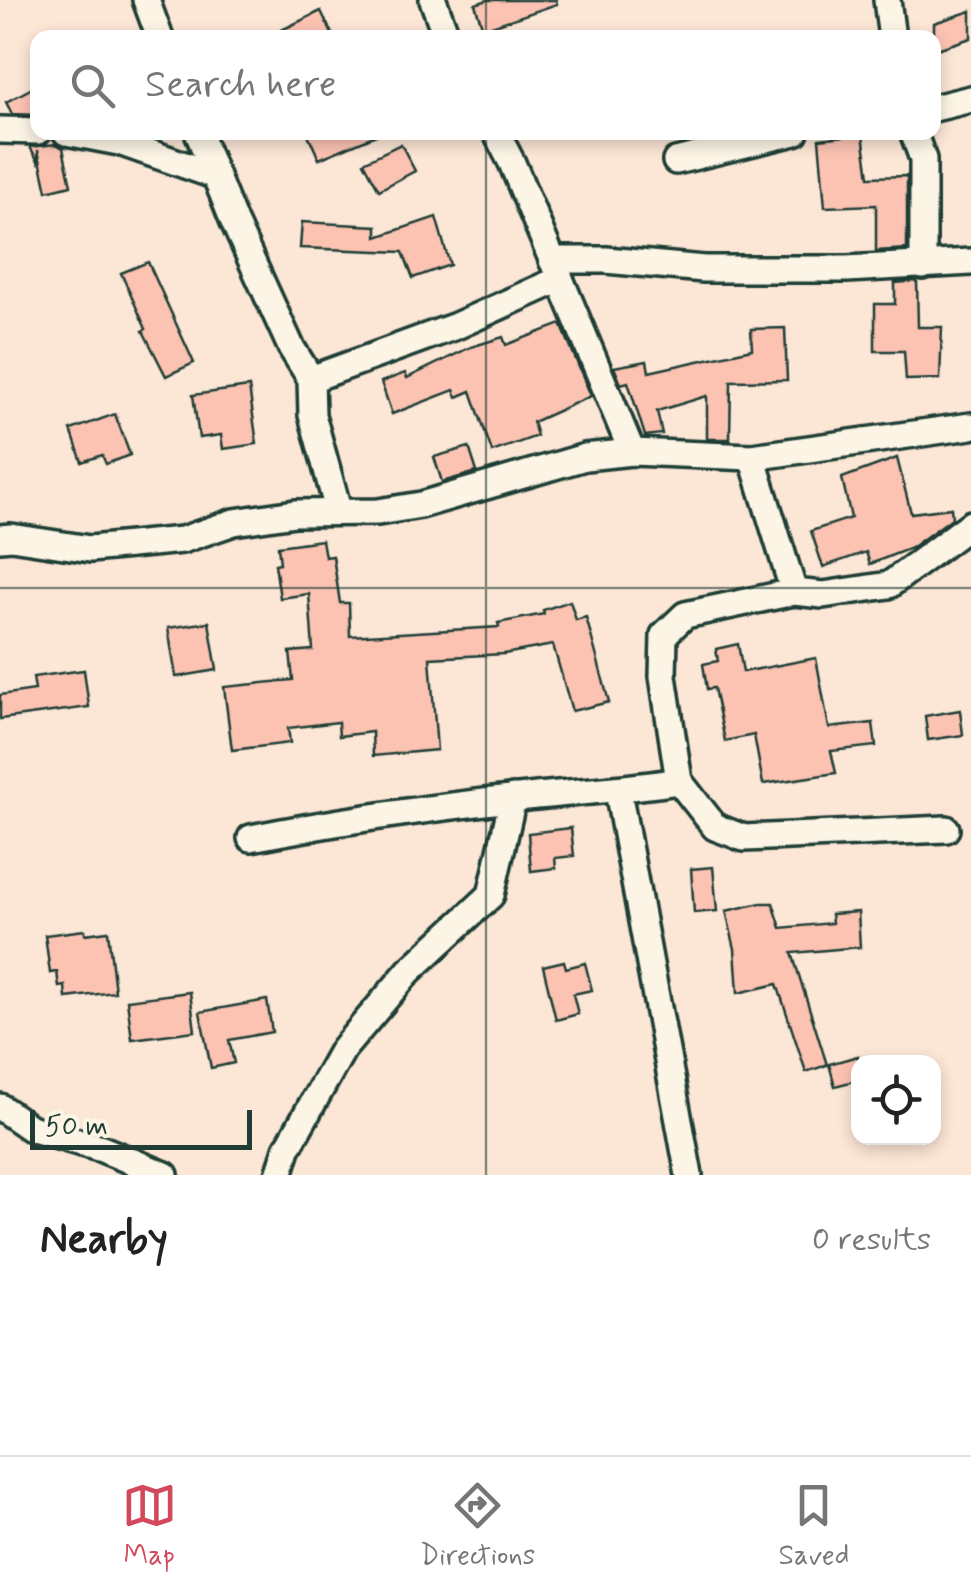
<!DOCTYPE html>
<style>
body{margin:0;font-family:Mynerve,sans-serif;background:#f6f6f6;color:#222}
.controls{position:absolute;right:30px;bottom:30px;display:grid;overflow:hidden;border-radius:20px;box-shadow:0 5px 15px #0003}
.controls button{width:90px;height:90px;display:grid;place-items:center;padding:0;border:0;border-bottom:2px solid #e0e0e0;background:#fff;color:#222;font:50px sans-serif}
.scale{position:absolute;left:30px;bottom:25px;width:222px;box-sizing:border-box;padding-left:10px;border:5px solid #1f3d34;border-top:0;font-size:28px;line-height:35px;white-space:nowrap;color:#1f3d34;-webkit-text-stroke:8px #fcf5e5;paint-order:stroke}
.list{margin:0;padding:0;list-style:none}
h2{display:flex;justify-content:space-between;align-items:center;height:130px;margin:0;padding:0 40px;font-size:42px}
h2 small{font-size:32px;font-weight:400;color:#767676}
.icon{flex:none;width:55px;height:55px;fill:none;stroke:currentColor;stroke-width:2;stroke-linecap:round;stroke-linejoin:round}
.map{position:relative;flex:none;width:971px;height:1175px;overflow:hidden}
.search{position:absolute;background:#fff;box-shadow:0 5px 15px #0003;left:30px;right:30px;top:30px;height:110px;display:flex;align-items:center;gap:25px;box-sizing:border-box;padding:0 35px;border-radius:20px;color:#767676;font-size:38px}
.sheet{height:280px;background:#fff}
nav{display:flex;justify-content:space-around;align-items:center;box-sizing:border-box;height:140px;border-top:2px solid #e0e0e0;background:#fff;font-size:28px;color:#767676}
nav a{display:grid;justify-items:center;gap:5px}
nav .on{color:#d1495b}
.map>svg:first-child{display:block}
.building{fill:#fcc3b3;stroke:#1f3d34;stroke-width:2.5}
.lines{fill:none;stroke-linecap:round;stroke-linejoin:round}
.street-casing{stroke:#1f3d34;stroke-width:32}
.street{stroke:#fcf5e5;stroke-width:25}
.grid{fill:none;stroke:#1f3d34;stroke-width:2.5;stroke-opacity:0.55}
</style>
<div class="map">
<svg width="971" height="1175" viewBox="0 0 971 1175">
<rect width="100%" height="100%" fill="#fce6d6"/>
<filter id="ink" filterUnits="userSpaceOnUse"><feTurbulence type="fractalNoise" baseFrequency=".01" numOctaves="2"/><feDisplacementMap in="SourceGraphic" scale="20" xChannelSelector="R" yChannelSelector="G"/><feConvolveMatrix kernelMatrix="1 2 1 2 8 2 1 2 1" color-interpolation-filters="sRGB"/></filter>
<g filter="url(#ink)">
<g class="building">
<path d="M 488,0 L 556,0 L 557,4 L 483,29 L 475,4 Z"/>
<path d="M 321,11 L 334,38 L 265,38 Z"/>
<path d="M 971,11 L 971,38 L 934,50 L 934,23 Z"/>
<path d="M 38,85 L 38,115 L 12,114 L 6,102 Z"/>
<path d="M 307,132 L 381,132 L 381,133 L 319,159 Z"/>
<path d="M 863,134 L 869,177 L 907,176 L 907,249 L 876,251 L 876,205 L 825,207 L 819,139 Z"/>
<path d="M 56,144 L 63,148 L 71,185 L 47,191 L 38,150 L 38,161 L 30,147 Z"/>
<path d="M 401,144 L 415,171 L 379,190 L 364,162 Z"/>
<path d="M 436,217 L 450,265 L 413,278 L 403,252 L 300,248 L 302,222 L 377,226 L 377,237 Z"/>
<path d="M 148,262 L 194,363 L 166,376 L 143,331 L 146,329 L 121,273 Z"/>
<path d="M 917,281 L 918,327 L 942,327 L 940,379 L 906,380 L 904,351 L 875,351 L 875,304 L 895,304 L 895,283 Z"/>
<path d="M 561,324 L 591,396 L 533,422 L 537,436 L 492,452 L 471,391 L 457,397 L 454,390 L 392,414 L 381,382 L 405,373 L 407,378 L 471,347 L 503,337 L 506,345 Z"/>
<path d="M 785,328 L 787,380 L 731,381 L 730,439 L 707,439 L 707,396 L 657,411 L 662,434 L 645,436 L 628,382 L 621,384 L 614,367 L 647,361 L 649,372 L 752,349 L 751,329 Z"/>
<path d="M 249,387 L 257,444 L 223,449 L 221,435 L 199,438 L 193,395 Z"/>
<path d="M 115,414 L 130,455 L 106,464 L 102,455 L 82,462 L 71,430 Z"/>
<path d="M 469,447 L 477,472 L 442,482 L 434,457 Z"/>
<path d="M 897,458 L 911,513 L 951,508 L 952,518 L 911,548 L 870,564 L 866,552 L 823,567 L 811,531 L 851,518 L 842,478 Z"/>
<path d="M 322,540 L 325,557 L 333,556 L 340,603 L 349,603 L 350,636 L 499,627 L 498,623 L 544,614 L 543,610 L 570,601 L 576,620 L 586,617 L 609,702 L 572,711 L 553,645 L 504,654 L 430,658 L 437,750 L 373,756 L 372,732 L 339,736 L 338,722 L 288,728 L 290,743 L 232,750 L 224,687 L 293,680 L 290,652 L 313,650 L 309,594 L 280,598 L 275,564 L 280,563 L 278,546 Z"/>
<path d="M 209,622 L 217,670 L 176,677 L 168,628 Z"/>
<path d="M 738,644 L 743,672 L 816,658 L 829,728 L 873,723 L 876,746 L 831,751 L 836,773 L 763,784 L 754,735 L 725,741 L 714,688 L 707,689 L 703,664 L 718,661 L 716,649 Z"/>
<path d="M 84,670 L 89,707 L 0,719 L 0,695 L 35,690 L 33,677 Z"/>
<path d="M 960,710 L 963,735 L 928,740 L 925,716 Z"/>
<path d="M 571,828 L 574,856 L 555,858 L 556,868 L 531,871 L 528,833 Z"/>
<path d="M 713,867 L 717,911 L 694,913 L 691,869 Z"/>
<path d="M 761,903 L 773,903 L 781,928 L 832,923 L 831,914 L 858,912 L 860,947 L 792,953 L 827,1065 L 806,1072 L 777,984 L 738,993 L 735,949 L 726,911 Z"/>
<path d="M 85,930 L 85,934 L 108,931 L 115,992 L 66,998 L 65,986 L 59,987 L 57,972 L 50,973 L 45,935 Z"/>
<path d="M 564,961 L 566,968 L 585,963 L 592,990 L 573,994 L 578,1014 L 556,1020 L 543,966 Z"/>
<path d="M 190,992 L 195,1031 L 132,1039 L 127,1000 Z"/>
<path d="M 267,1000 L 272,1032 L 229,1040 L 234,1063 L 211,1068 L 200,1012 Z"/>
<path d="M 858,1056 L 858,1080 L 835,1086 L 829,1064 Z"/>
</g>
<g class="lines">
<defs>
<g id="street">
<path d="M 146,0 L 160,38"/>
<path d="M 433,0 L 447,38"/>
<path d="M 887,0 L 892,38"/>
<path d="M 934,108 L 971,99"/>
<path d="M 0,130 L 38,131"/>
<path d="M 66,132 L 119,142 L 216,176"/>
<path d="M 198,132 L 234,222 L 291,347 L 311,379 L 312,415 L 338,510"/>
<path d="M 496,132 L 512,163 L 632,452"/>
<path d="M 913,132 L 923,159 L 923,266"/>
<path d="M 676,161 L 795,132"/>
<path d="M 552,260 L 606,260 L 704,269 L 847,269 L 971,262"/>
<path d="M 311,379 L 456,326 L 560,279"/>
<path d="M 752,457 L 794,592"/>
<path d="M 0,538 L 11,537 L 90,549 L 182,540 L 234,522 L 295,513 L 378,512 L 421,505 L 585,457 L 632,452 L 752,457 L 971,426"/>
<path d="M 618,791 L 689,1175"/>
<path d="M 946,829 L 744,838 L 715,827 L 679,781 L 663,676 L 664,635 L 685,615 L 794,592 L 823,595 L 889,585 L 971,524"/>
<path d="M 251,838 C 337,821 423,809 510,799 C 567,792 622,790 679,781"/>
<path d="M 0,1107 L 30,1128 L 102,1149 L 165,1175"/>
<path d="M 279,1175 L 287,1149 L 343,1049 L 409,971 L 491,895 L 513,798"/>
</g>
</defs>
<use href="#street" class="street-casing"/>
<use href="#street" class="street"/>
</g>
</g>
<path class="grid" d="M 486,0 L 486,38M 486,132 L 486,1175M 0,588 L 971,588"/>
</svg>
<div class="controls">
<button><svg class="icon" aria-label="locate" viewBox="0 0 24 24"><circle cx="12" cy="12" r="6"/><path d="M12 2v4M12 18v4M2 12h4M18 12h4"/></svg></button>
</div>
<div class="scale">50 m</div>
<div class="search"><svg class="icon" aria-label="search" viewBox="0 0 24 24"><circle cx="10" cy="10" r="6"/><path d="M15 15l6 6"/></svg>Search here</div>
</div>
<section class="sheet">
<h2>Nearby<small>0 results</small></h2>
<ul class="list">
</ul>
</section>
<nav>
<a class="on"><svg class="icon" aria-label="map" viewBox="0 0 24 24"><path d="M3 6l6-2 6 2 6-2v14l-6 2-6-2-6 2zM9 4v14M15 6v14"/></svg>Map</a>
<a><svg class="icon" aria-label="directions" viewBox="0 0 24 24"><path d="M12 3l9 9-9 9-9-9zM9 14v-3h6M13 9l2 2-2 2"/></svg>Directions</a>
<a><svg class="icon" aria-label="saved" viewBox="0 0 24 24"><path d="M7 4h10v16l-5-4-5 4z"/></svg>Saved</a>
</nav>
